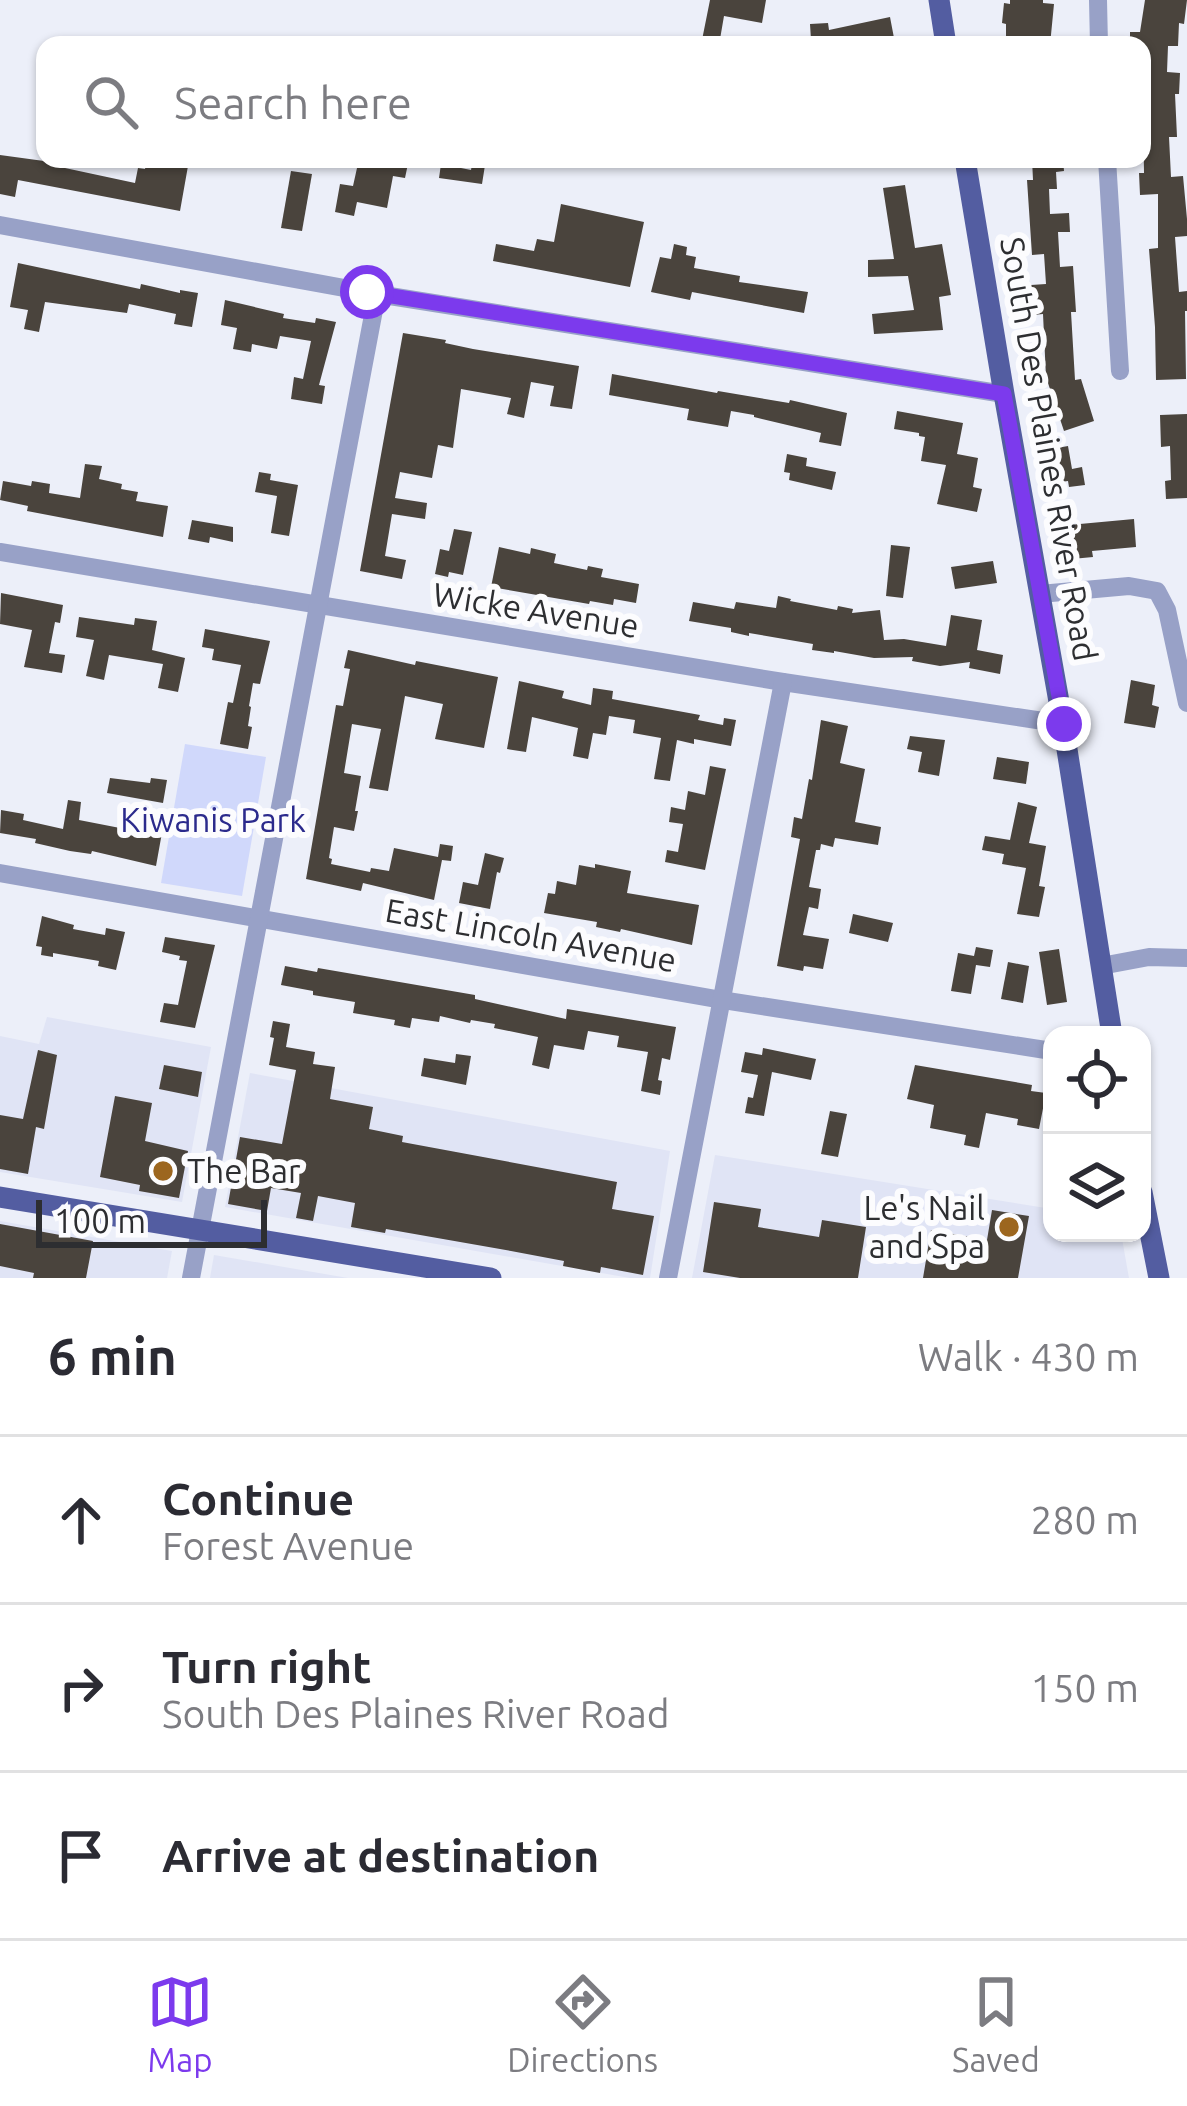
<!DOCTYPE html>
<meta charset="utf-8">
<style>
body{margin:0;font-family:Ubuntu,sans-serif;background:#f7f7f7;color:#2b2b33}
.controls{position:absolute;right:36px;bottom:36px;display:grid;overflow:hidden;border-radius:24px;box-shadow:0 3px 9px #0004}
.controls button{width:108px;height:108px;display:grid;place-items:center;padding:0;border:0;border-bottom:3px solid #e1e1e2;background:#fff;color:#2b2b33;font:60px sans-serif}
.scale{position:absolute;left:36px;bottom:30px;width:231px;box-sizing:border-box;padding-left:12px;border:6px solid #2d2e31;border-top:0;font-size:33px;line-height:42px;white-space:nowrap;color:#2d2e31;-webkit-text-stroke:9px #fcfcfe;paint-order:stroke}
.stop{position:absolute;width:36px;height:36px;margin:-27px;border:9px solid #7c3aed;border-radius:50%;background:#fff}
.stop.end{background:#7c3aed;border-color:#fff;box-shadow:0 3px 12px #0008}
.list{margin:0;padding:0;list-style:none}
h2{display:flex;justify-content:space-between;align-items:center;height:156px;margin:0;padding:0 48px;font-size:51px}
h2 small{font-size:39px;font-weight:400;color:#7c7c81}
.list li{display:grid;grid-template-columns:78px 1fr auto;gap:36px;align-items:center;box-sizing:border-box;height:168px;padding:0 48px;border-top:3px solid #e1e1e2}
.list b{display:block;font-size:45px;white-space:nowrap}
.list p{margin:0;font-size:39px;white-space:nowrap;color:#7c7c81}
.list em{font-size:39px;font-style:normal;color:#7c7c81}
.icon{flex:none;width:66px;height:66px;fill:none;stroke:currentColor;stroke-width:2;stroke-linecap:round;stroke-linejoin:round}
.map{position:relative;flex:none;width:1187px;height:1278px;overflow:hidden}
.search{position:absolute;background:#fff;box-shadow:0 3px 9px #0004;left:36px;right:36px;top:36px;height:132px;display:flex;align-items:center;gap:30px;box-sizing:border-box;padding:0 42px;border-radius:24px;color:#7c7c81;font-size:45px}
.sheet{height:660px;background:#fff}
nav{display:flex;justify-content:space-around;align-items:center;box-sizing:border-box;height:168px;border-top:3px solid #e1e1e2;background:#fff;font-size:33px;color:#7c7c81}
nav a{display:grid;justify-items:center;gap:6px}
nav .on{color:#7c3aed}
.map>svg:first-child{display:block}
.built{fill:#e0e4f5}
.green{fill:#d0d8fb}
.building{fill:#4a443d}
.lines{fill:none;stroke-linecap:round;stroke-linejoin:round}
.minor{stroke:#98a1c7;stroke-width:18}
.major{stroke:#535da1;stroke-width:21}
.route{stroke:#7c3aed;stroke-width:15}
.poi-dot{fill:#9c661f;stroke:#fcfcfe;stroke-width:4.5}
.labels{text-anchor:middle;stroke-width:12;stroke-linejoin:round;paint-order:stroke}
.street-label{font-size:33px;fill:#2d2e31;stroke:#fcfcfe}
.park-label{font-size:33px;fill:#2b2a8c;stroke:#fcfcfe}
.poi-label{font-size:33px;fill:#2d2e31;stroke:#fcfcfe;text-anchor:start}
</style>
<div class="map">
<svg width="1187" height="1278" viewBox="0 0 1187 1278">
<rect width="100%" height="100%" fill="#eceff9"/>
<g class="built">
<path d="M 47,1017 L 211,1047 L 182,1202 L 0,1172 L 0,1036 L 39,1044 Z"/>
<path d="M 250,1073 L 670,1151 L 650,1278 L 630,1278 L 225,1207 Z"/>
<path d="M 715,1155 L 1052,1209 L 1052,1233 L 1121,1233 L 1129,1278 L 692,1278 Z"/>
<path d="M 0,1221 L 172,1251 L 167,1278 L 0,1278 Z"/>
<path d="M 214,1255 L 348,1278 L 210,1278 Z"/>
</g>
<path class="green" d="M 185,744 L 266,757 L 242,896 L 161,883 Z"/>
<g class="building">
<path d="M 710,0 L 766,0 L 762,23 L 724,16 L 719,45 L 701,45 Z"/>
<path d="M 1010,0 L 1043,0 L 1043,3 L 1054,4 L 1050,45 L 1006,45 L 1006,24 L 1002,23 L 1004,3 L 1010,4 Z"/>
<path d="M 1145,0 L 1187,0 L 1184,24 L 1179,23 L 1178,46 L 1168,46 L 1167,72 L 1180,73 L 1179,94 L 1175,94 L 1177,137 L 1169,137 L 1171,177 L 1183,176 L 1187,219 L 1187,236 L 1175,237 L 1179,292 L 1187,291 L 1187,311 L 1185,311 L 1186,379 L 1156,380 L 1155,327 L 1149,249 L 1158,248 L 1158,194 L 1140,195 L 1139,173 L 1144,173 L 1142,45 L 1130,45 L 1130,32 L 1140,32 Z"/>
<path d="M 890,17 L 894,38 L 860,45 L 858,37 L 811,40 L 810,24 L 828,23 L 829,30 Z"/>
<path d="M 0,155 L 66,164 L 65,168 L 135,183 L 138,168 L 145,169 L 147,159 L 188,166 L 180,211 L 18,180 L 15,197 L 0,194 Z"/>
<path d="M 359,159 L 409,159 L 405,178 L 393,176 L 387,208 L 357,202 L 354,216 L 335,212 L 340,184 L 353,186 Z"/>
<path d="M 473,159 L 486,159 L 482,184 L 439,178 L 441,164 L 471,170 Z"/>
<path d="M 1032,159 L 1063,159 L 1064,171 L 1056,172 L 1057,189 L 1049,189 L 1050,214 L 1069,213 L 1070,232 L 1058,232 L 1060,267 L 1073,266 L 1076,312 L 1071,312 L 1075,380 L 1081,379 L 1094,421 L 1064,431 L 1046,377 L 1043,314 L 1033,315 L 1031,285 L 1046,284 L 1044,254 L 1032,255 L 1027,180 L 1033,180 Z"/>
<path d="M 291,171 L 312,174 L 302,231 L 281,228 Z"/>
<path d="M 905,185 L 915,248 L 942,244 L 951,295 L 939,297 L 943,330 L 874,334 L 872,314 L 914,310 L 908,276 L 868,277 L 868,260 L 894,259 L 883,188 Z"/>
<path d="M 561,204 L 644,222 L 630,287 L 493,261 L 496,244 L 534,251 L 537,239 L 554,242 Z"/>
<path d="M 674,244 L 687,247 L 686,255 L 696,257 L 694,268 L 740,276 L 739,282 L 808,292 L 804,313 L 692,292 L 690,300 L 651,292 L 660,257 L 671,259 Z"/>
<path d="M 18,263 L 140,289 L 141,284 L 180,293 L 180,290 L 198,293 L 192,327 L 174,324 L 176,314 L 129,304 L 127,313 L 45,302 L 39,332 L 24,329 L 28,310 L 10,307 Z"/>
<path d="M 225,300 L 284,314 L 283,318 L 315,323 L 316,318 L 336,322 L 319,385 L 325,386 L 322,404 L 291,399 L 294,377 L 303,379 L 311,341 L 280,336 L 277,349 L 252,344 L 251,352 L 233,349 L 237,328 L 221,325 Z"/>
<path d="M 403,333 L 446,340 L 445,343 L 473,349 L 579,366 L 572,409 L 550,406 L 554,386 L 531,382 L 524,418 L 507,414 L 511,398 L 461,389 L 453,448 L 438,445 L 432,478 L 400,472 L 395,498 L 427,503 L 425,519 L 392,514 L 385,556 L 406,560 L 402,579 L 360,571 Z"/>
<path d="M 612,374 L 717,393 L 718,391 L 789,403 L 790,400 L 847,413 L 841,446 L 819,442 L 821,433 L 754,417 L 754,415 L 731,411 L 728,427 L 687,420 L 689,409 L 609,395 Z"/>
<path d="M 897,411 L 963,423 L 957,454 L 978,458 L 973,487 L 982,489 L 977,512 L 937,504 L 946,465 L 921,461 L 925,437 L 919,436 L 919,433 L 894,429 Z"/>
<path d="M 1187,414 L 1187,498 L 1166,499 L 1165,481 L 1171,480 L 1170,446 L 1161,447 L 1160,415 Z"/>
<path d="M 1068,446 L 1072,469 L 1082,467 L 1085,485 L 1069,487 L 1068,481 L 1053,483 L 1048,456 L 1058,454 L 1057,448 Z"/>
<path d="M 787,454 L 807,458 L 806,466 L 836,472 L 832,490 L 789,480 L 790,473 L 784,472 Z"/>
<path d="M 85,464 L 102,466 L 99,479 L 122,484 L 121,489 L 138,492 L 136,501 L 168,506 L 163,537 L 27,511 L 28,506 L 0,500 L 3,481 L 31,486 L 32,481 L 50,484 L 49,493 L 80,498 Z"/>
<path d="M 259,472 L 271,474 L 270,480 L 298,485 L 289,536 L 271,533 L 277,496 L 255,492 Z"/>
<path d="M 1134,519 L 1136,547 L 1092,551 L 1093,557 L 1072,559 L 1069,525 Z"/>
<path d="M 192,520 L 233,527 L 233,542 L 210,537 L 209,543 L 188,539 Z"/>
<path d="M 454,529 L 472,532 L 463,575 L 449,572 L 448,577 L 435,574 L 440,549 L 449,551 Z"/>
<path d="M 891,545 L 910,547 L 903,598 L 886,596 Z"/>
<path d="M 499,547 L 530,554 L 531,548 L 556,554 L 554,563 L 587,570 L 588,566 L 603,569 L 601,577 L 639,584 L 636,603 L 614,599 L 613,605 L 590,601 L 589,604 L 491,587 Z"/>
<path d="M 993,561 L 997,583 L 955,589 L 951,567 Z"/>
<path d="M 1,593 L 63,605 L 60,623 L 55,622 L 49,653 L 65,655 L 62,673 L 24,667 L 32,630 L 0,624 Z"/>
<path d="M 778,596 L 791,599 L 790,601 L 837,610 L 838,606 L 853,609 L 852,613 L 880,610 L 884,640 L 904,639 L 946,646 L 951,615 L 982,620 L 977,650 L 1003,655 L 1000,674 L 969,668 L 970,662 L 940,666 L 912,661 L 913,657 L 874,658 L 834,651 L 834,653 L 812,650 L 813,644 L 749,633 L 749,636 L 731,632 L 731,628 L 689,621 L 693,602 L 734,609 L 736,602 L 776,608 Z"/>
<path d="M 79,617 L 134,625 L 135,618 L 157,621 L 152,650 L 185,658 L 178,692 L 158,688 L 163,664 L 109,655 L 104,680 L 86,676 L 94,640 L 76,637 Z"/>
<path d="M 205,629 L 270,641 L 260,684 L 253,683 L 249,706 L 251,707 L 248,726 L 252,727 L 248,749 L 220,744 L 228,702 L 233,703 L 241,665 L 212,660 L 214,649 L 202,647 Z"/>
<path d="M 348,650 L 415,665 L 416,661 L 498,677 L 484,748 L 435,739 L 443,704 L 405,696 L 388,791 L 369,788 L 381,729 L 352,724 L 344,773 L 361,776 L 355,811 L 358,811 L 354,831 L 334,827 L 329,858 L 332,859 L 331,864 L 370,872 L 371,868 L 389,871 L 394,848 L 438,857 L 440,844 L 453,846 L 451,861 L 442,860 L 434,900 L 363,883 L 361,891 L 306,879 L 336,705 L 343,706 L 350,669 L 344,668 Z"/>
<path d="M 1131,680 L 1155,685 L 1152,705 L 1159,707 L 1155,728 L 1124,723 Z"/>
<path d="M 519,681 L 564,691 L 562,698 L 591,705 L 593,688 L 613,691 L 612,699 L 700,715 L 698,720 L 723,725 L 724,718 L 736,720 L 731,746 L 694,739 L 694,744 L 677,740 L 670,781 L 654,779 L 661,738 L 633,733 L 635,720 L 609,716 L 606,735 L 593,733 L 588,759 L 573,756 L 578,728 L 532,717 L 526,752 L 507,749 Z"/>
<path d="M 821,720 L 848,726 L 840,763 L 865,769 L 855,822 L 881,827 L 878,845 L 835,838 L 833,847 L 821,844 L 820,850 L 816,850 L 809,887 L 821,889 L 818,909 L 809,907 L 803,935 L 829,939 L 823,969 L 804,966 L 803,971 L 777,966 L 800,839 L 791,837 L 794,817 L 802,819 L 809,779 L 812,780 Z"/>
<path d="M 910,736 L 945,740 L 939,776 L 918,772 L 922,752 L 907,749 Z"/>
<path d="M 997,757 L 1029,762 L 1026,784 L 993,779 Z"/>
<path d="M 710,766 L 726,769 L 705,870 L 665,862 L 667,850 L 678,852 L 683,824 L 669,822 L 671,807 L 685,810 L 688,791 L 705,795 Z"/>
<path d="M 110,778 L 150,783 L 151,778 L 167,780 L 163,803 L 107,793 Z"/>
<path d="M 68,800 L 81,802 L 79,820 L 120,828 L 119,833 L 145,838 L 147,824 L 163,827 L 156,866 L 92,851 L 91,854 L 70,851 L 35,843 L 36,839 L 0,833 L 1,810 L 24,814 L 23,820 L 63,829 Z"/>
<path d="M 1018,802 L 1037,807 L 1029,843 L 1046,846 L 1039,886 L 1045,887 L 1039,917 L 1017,914 L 1026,868 L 1002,864 L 1004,854 L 982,850 L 985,836 L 1010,840 Z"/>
<path d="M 485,853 L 504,858 L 500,873 L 497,872 L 490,909 L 459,903 L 463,882 L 478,885 Z"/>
<path d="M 595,864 L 631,871 L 627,893 L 699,905 L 692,945 L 621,929 L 620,932 L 596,927 L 597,922 L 544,913 L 548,893 L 555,894 L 557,881 L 576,885 L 579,865 L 595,868 Z"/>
<path d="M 853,914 L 893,923 L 888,942 L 849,933 Z"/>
<path d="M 42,916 L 74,925 L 73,929 L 105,935 L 106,928 L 125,932 L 116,970 L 98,966 L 99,961 L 53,953 L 53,957 L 41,955 L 42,947 L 36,946 Z"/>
<path d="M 165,937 L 215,945 L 195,1028 L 160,1022 L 164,1003 L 178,1005 L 187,961 L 179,960 L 180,956 L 162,952 Z"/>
<path d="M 976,947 L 993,950 L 990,967 L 976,965 L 971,994 L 951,991 L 958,953 L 974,956 Z"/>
<path d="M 1059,949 L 1067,1002 L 1047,1005 L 1039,952 Z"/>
<path d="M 1008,962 L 1029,966 L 1023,1003 L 1001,999 Z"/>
<path d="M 285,966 L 317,972 L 318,968 L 475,995 L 475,999 L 566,1019 L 567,1009 L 676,1027 L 670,1060 L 662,1058 L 658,1080 L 662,1081 L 660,1095 L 641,1091 L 648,1052 L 617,1047 L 619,1036 L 588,1031 L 584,1050 L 554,1045 L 549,1069 L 532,1065 L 538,1037 L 494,1028 L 495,1024 L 471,1020 L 470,1023 L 440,1016 L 439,1022 L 412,1018 L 410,1028 L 394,1025 L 395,1020 L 353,1013 L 355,1002 L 313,995 L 313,991 L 281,985 Z"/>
<path d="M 273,1021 L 290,1024 L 286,1047 L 315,1052 L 313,1064 L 335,1067 L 330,1099 L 373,1107 L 369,1129 L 403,1136 L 402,1142 L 617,1182 L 612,1209 L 654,1216 L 643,1275 L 601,1267 L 600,1273 L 563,1266 L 564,1261 L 511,1251 L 386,1229 L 385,1233 L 351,1227 L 355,1203 L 318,1196 L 313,1221 L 296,1218 L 301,1193 L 271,1188 L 267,1211 L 228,1204 L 240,1137 L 282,1144 L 296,1070 L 269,1065 L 274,1038 L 270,1037 Z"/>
<path d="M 763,1048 L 816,1059 L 811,1080 L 772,1072 L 764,1116 L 745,1113 L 748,1097 L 753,1098 L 758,1075 L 741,1072 L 745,1052 L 762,1055 Z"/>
<path d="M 38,1050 L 57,1055 L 44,1129 L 36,1127 L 28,1174 L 0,1169 L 0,1115 L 23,1119 Z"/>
<path d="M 456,1054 L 471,1056 L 466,1085 L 421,1076 L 424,1058 L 455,1063 Z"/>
<path d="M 164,1065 L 202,1072 L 198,1097 L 159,1089 Z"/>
<path d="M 915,1065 L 1032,1085 L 1031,1091 L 1046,1093 L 1039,1129 L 1017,1125 L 1018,1119 L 986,1113 L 979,1148 L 964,1145 L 966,1135 L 930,1128 L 934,1105 L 907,1099 Z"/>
<path d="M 115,1096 L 152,1103 L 145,1141 L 188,1151 L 179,1198 L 139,1191 L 140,1185 L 100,1177 Z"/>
<path d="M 830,1111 L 847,1114 L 838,1157 L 821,1154 Z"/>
<path d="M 714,1202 L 761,1209 L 758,1227 L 819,1237 L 822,1220 L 866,1227 L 858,1278 L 740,1278 L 703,1272 Z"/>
<path d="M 992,1210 L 1029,1216 L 1018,1278 L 923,1278 L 931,1230 L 987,1240 Z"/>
<path d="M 0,1224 L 93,1241 L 86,1278 L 33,1278 L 34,1273 L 0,1266 Z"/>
</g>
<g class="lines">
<g class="minor">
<path d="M 1098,0 L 1099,45"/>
<path d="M 1107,159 L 1120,371"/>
<path d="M 0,225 L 377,294 L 1004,394"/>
<path d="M 0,552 L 783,682 L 1063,724"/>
<path d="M 1040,594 L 1129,586 L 1157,591 L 1167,610 L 1187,703"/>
<path d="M 0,873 L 722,1000 L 1052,1051"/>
<path d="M 1101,966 L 1149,957 L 1187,958"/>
<path d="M 191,1278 L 377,294"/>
<path d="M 668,1278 L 783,682"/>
</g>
<g class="major">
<path d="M 939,0 L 946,45"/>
<path d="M 965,159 L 1004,394 L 1063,724 L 1112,1035"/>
<path d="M 1142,1192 L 1159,1278"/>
<path d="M 0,1197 L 491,1278"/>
</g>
</g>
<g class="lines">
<path class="route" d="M 367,292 L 1004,394 L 1064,724"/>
</g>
<g class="poi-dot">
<circle cx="163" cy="1171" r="12"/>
<circle cx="1009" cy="1227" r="12"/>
</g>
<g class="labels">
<g class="street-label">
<text transform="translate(1049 449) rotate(80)" y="12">South Des Plaines River Road</text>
<text transform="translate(536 610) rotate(9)" y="12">Wicke Avenue</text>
<text transform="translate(531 935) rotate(10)" y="12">East Lincoln Avenue</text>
</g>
<g class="park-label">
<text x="213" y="832">Kiwanis Park</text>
</g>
<g class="poi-label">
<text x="187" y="1183">The Bar</text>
<text x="985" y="1220" text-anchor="end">Le's Nail<tspan x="985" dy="38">and Spa</tspan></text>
</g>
</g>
</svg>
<div class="controls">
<button><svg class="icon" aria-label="locate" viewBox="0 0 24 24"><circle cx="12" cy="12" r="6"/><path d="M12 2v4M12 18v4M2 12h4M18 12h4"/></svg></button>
<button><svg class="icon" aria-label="layers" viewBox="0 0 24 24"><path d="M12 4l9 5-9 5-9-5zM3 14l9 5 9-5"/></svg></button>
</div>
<div class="scale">100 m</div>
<div class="stop" style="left:367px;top:292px"></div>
<div class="stop end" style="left:1064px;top:724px"></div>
<div class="search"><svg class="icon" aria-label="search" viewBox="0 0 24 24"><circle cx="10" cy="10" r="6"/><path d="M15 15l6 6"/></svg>Search here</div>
</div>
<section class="sheet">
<h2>6 min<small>Walk · 430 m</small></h2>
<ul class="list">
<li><svg class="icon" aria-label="ahead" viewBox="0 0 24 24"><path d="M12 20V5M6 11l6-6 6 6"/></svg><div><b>Continue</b><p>Forest Avenue</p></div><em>280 m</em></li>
<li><svg class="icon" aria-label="right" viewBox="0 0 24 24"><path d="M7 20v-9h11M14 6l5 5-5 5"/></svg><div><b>Turn right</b><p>South Des Plaines River Road</p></div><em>150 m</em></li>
<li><svg class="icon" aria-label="arrive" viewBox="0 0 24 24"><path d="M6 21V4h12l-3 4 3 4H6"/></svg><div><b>Arrive at destination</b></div></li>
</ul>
</section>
<nav>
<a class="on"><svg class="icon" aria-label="map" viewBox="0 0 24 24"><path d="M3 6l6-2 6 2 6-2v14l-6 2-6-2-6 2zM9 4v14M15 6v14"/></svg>Map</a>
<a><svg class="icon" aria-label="directions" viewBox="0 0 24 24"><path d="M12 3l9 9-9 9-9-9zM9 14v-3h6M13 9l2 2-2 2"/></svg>Directions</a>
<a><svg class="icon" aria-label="saved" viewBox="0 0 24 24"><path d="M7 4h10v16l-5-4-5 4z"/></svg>Saved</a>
</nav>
